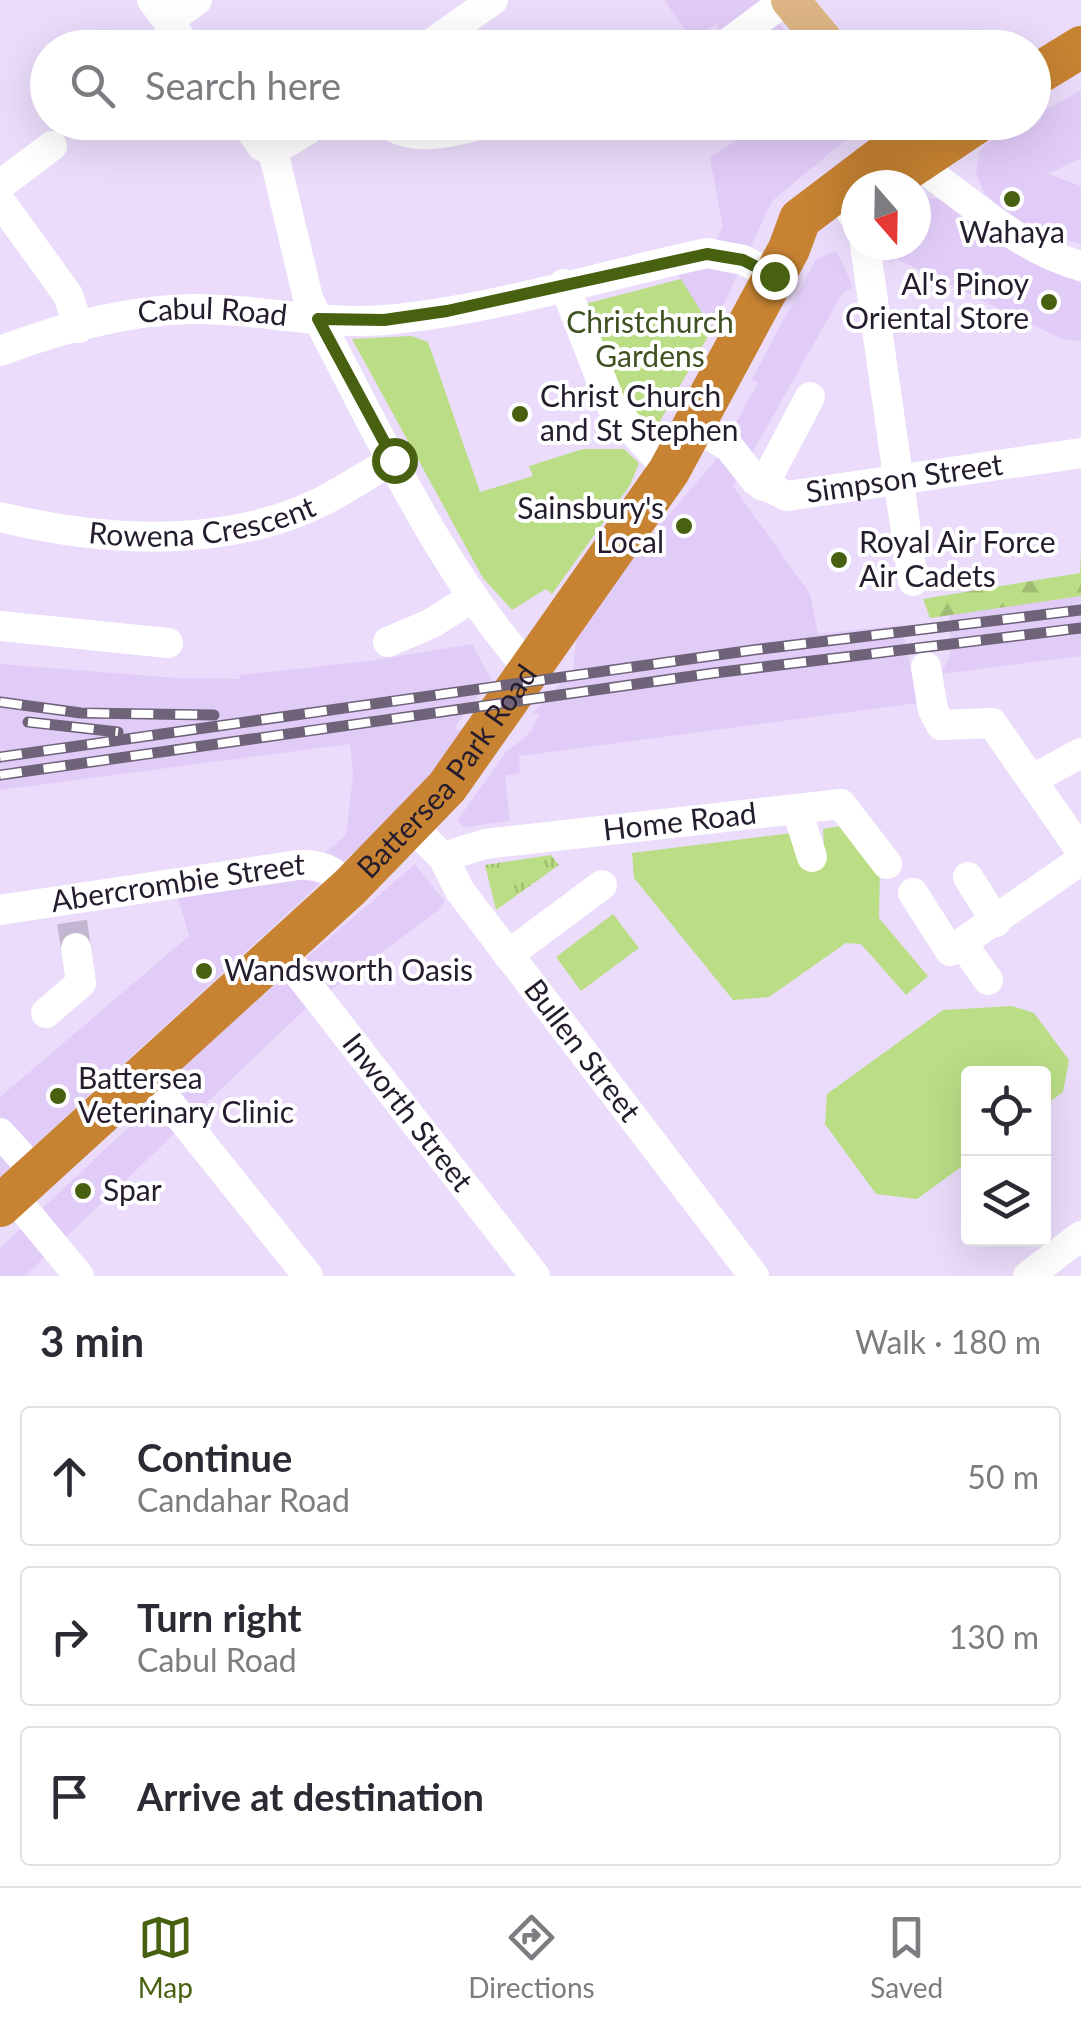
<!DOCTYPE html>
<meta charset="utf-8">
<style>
body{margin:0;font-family:Lato,sans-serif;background:#f7f7f7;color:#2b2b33}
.controls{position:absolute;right:30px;bottom:30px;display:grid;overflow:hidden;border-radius:10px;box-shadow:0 10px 40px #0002}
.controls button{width:90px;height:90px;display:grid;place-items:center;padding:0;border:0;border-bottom:2px solid #e1e1e2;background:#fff;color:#2b2b33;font:50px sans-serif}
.compass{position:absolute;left:841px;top:170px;width:90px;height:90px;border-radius:50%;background:#fff;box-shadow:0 10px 40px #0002;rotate:160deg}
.stop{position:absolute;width:30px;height:30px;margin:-22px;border:8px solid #476110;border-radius:50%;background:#fff}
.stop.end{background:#476110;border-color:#fff;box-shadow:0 2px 10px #0008}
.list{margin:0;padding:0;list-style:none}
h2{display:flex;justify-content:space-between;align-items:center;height:130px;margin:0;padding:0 40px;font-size:42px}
h2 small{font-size:32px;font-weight:400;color:#7c7c81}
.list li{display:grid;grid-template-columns:65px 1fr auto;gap:30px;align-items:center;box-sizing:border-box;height:140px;margin:0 20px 20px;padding:0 20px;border:2px solid #e1e1e2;border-radius:10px}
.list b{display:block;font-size:38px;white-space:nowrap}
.list p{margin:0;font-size:32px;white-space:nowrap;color:#7c7c81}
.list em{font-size:32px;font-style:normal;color:#7c7c81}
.icon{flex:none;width:55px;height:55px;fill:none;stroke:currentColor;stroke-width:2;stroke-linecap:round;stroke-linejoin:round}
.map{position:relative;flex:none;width:1081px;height:1276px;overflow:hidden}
.search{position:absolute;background:#fff;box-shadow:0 10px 40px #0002;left:30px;right:30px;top:30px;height:110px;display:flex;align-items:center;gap:25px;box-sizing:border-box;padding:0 35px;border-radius:55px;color:#7c7c81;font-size:38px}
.sheet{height:610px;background:#fff}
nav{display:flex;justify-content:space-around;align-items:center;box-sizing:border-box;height:140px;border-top:2px solid #e1e1e2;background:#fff;font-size:28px;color:#7c7c81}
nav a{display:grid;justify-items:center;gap:5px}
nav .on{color:#476110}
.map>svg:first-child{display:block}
.built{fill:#e1ccf8}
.green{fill:#bbdd86}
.forest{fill:url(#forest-firs)}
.park{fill:url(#park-tufts)}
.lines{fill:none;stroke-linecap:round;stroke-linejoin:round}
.minor-tunnel{stroke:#c3b6d1;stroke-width:30;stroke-dasharray:30 15;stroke-linecap:butt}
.minor{stroke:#fff;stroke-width:30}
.major{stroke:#ddb584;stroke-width:38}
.highway{stroke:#c78332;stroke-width:42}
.rail-casing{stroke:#6e6379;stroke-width:11}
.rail{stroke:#fff;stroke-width:8;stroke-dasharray:22;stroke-linecap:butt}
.route{stroke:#476110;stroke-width:12}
.poi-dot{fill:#476110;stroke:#fff;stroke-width:4}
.labels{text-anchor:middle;stroke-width:8;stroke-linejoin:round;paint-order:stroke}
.poi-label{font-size:30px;fill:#251c2e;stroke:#fff;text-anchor:start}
.street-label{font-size:30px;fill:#251c2e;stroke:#fff}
.park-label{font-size:30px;fill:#405222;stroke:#fff}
</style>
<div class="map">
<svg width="1081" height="1276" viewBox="0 0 1081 1276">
<defs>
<pattern id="forest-firs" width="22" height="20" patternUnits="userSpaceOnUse" patternTransform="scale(2.5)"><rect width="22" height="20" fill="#bbdd86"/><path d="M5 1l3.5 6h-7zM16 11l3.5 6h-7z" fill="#a1bd74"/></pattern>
<pattern id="park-tufts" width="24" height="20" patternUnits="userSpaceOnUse" patternTransform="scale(2.5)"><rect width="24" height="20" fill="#bbdd86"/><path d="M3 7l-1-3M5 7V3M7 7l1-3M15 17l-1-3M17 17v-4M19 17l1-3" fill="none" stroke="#a1bd74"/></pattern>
</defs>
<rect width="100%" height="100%" fill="#eadcfa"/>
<g class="built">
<path d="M 664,0 L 761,0 L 797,47 L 731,47 L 716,24 L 693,40 Z"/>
<path d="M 1081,90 L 1081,158 L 1048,174 L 1081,186 L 1081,244 L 1038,231 L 1008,214 L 984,193 L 976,173 L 979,152 L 987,143 L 1024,123 L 1034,122 L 1034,117 Z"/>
<path d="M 762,123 L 847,123 L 854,133 L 772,201 L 712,329 L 673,267 L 707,257 L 723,227 L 710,158 Z"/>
<path d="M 916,195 L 946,201 L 1009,250 L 1081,283 L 1081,341 L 1062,339 L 897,259 L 890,263 L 888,245 L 916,245 Z"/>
<path d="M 837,251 L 853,287 L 842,294 L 733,486 L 810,594 L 818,634 L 902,625 L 918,703 L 519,756 L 520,773 L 505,776 L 510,821 L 464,827 L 457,821 L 505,753 L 531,732 L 540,713 L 532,714 L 573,670 L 578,621 L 714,462 L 758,383 L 752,379 L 816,259 Z"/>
<path d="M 1081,596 L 1081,656 L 941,674 L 951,653 L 949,614 Z"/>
<path d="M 472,644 L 491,679 L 459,721 L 455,729 L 462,730 L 425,787 L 0,1177 L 0,1097 L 189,936 L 177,895 L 322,854 L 335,845 L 346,835 L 353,775 L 350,744 L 0,790 L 0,664 L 177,678 L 240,679 L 239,675 L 369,661 Z"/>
<path d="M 415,864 L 445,902 L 437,911 L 302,1012 L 25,1276 L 0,1276 L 0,1248 L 149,1108 L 164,1081 Z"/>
</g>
<g class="green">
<path d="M 681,279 L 712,329 L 650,439 L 630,416 L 581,305 Z"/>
<path d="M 411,336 L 428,342 L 480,492 L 533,476 L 529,466 L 583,449 L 624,449 L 639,463 L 630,485 L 552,594 L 546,589 L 512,610 L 483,578 L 352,339 Z"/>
<path d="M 841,826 L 880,865 L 879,918 L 928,976 L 906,995 L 861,944 L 846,943 L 769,997 L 733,1000 L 634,878 L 632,853 L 800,832 L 824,849 L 823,829 Z"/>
<path d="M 613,914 L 639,948 L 581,991 L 556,957 Z"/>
<path d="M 1012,1006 L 1034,1013 L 1069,1060 L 1063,1092 L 1044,1106 L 1044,1074 L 968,1074 L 968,1162 L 917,1199 L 876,1194 L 825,1124 L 827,1094 L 943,1010 Z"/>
</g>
<path class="forest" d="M 1081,551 L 1081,596 L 930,618 L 923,599 L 1080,573 Z"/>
<path class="park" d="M 551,855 L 559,865 L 496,910 L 485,865 Z"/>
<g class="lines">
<path class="minor-tunnel" d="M 72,922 L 76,948"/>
<g class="minor">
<path d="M 152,0 L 188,48"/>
<path d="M 168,21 L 197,0"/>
<path d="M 425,48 L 493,0"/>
<path d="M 721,48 L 786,0"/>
<path d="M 245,122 L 262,146 L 273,151 L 308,298 L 318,319 C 381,438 440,569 530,670"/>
<path d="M 384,122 C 417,145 455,130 492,122"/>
<path d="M 273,151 L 320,122"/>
<path d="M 919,161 L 928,172 C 976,206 1022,250 1081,266"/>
<path d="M 0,185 L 52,146"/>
<path d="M 0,201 L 68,295 L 79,328"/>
<path d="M 849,209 L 856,219"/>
<path d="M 865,245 L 913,581"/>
<path d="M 564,284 L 612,407 L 669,471"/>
<path id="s1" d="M 0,351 C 60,328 136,308 202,309 C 263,310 324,325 385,320 C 493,310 601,276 707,253 L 743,260 L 774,276"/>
<path id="s2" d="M 696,427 L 729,447 L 756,481 L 787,496 L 1081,453"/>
<path d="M 763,486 L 810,397"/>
<path id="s3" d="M 0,517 C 95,540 205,548 298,512 C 331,500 362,477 394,460"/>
<path d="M 0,626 L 168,643"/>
<path d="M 388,642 L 432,623 L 473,597"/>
<path d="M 926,667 L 933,710 L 941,725 L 992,723 L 1081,851"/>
<path d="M 1033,779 L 1081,753"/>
<path d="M 797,810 L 812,857"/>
<path id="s4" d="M 412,827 L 443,857 L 460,891 L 754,1276"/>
<path id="s5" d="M 443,857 L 485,844 L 841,804 L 887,864"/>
<path d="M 968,877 L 996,922"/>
<path d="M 913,893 L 950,951 L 1081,860"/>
<path id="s6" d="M 0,910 L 298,865 C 322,864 333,870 350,887"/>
<path d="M 962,943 L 988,980"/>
<path id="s7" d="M 281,951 L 535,1276"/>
<path d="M 508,955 L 602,885"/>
<path d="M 46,1013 L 81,983 L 76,948"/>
<path d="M 146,1074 L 308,1276"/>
<path d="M 0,1133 L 36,1173"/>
<path d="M 12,1195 L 79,1276"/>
<path d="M 1028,1276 L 1081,1236"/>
</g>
<path class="major" d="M 790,0 L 830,48"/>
<g class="highway">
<path d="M 1034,76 L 1081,47"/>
<path d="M 906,170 L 978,122"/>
<path id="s8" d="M 0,1206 L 350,887 L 447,787 L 669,471 L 789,249 L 800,219 L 928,122"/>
</g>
<defs>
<g id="rail">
<path d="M 0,702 L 81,713 L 214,715"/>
<path d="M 28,722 L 118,732"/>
<path d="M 0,757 L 753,650 L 1081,610"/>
<path d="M 0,775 L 714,673 L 1081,628"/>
</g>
</defs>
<use href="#rail" class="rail-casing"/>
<use href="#rail" class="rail"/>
</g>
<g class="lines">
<path class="route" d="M 394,460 L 318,319 L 384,320 L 447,311 L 707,254 L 743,260 L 774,276"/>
</g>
<g class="poi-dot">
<circle cx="1012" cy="199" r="10"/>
<circle cx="1049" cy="302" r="10"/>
<circle cx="520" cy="414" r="10"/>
<circle cx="684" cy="526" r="10"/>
<circle cx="839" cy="560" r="10"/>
<circle cx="204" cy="971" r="10"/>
<circle cx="58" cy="1096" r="10"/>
<circle cx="83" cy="1191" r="10"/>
</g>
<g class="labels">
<g class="poi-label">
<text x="1012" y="243" text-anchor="middle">Wahaya</text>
<text x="1029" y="295" text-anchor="end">Al's Pinoy<tspan x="1029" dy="34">Oriental Store</tspan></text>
<text x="540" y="407">Christ Church<tspan x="540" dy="34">and St Stephen</tspan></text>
<text x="664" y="519" text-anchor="end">Sainsbury's<tspan x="664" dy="34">Local</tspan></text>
<text x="859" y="553">Royal Air Force<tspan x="859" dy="34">Air Cadets</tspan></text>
<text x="224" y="981">Wandsworth Oasis</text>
<text x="78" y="1089">Battersea<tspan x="78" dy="34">Veterinary Clinic</tspan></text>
<text x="103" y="1201">Spar</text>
</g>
<g class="street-label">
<text dy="10" stroke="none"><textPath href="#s1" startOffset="218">Cabul Road</textPath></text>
<text dy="10" stroke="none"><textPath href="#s2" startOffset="235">Simpson Street</textPath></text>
<text dy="10" stroke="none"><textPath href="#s3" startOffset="205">Rowena Crescent</textPath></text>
<text dy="10" stroke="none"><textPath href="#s8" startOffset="625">Battersea Park Road</textPath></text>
<text dy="10" stroke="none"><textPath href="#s5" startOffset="240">Home Road</textPath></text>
<text dy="10" stroke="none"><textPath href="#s6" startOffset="180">Abercrombie Street</textPath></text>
<text dy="10" stroke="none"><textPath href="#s4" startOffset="282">Bullen Street</textPath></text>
<text dy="10" stroke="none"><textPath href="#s7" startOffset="205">Inworth Street</textPath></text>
</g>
<g class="park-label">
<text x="650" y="333">Christchurch<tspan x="650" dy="34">Gardens</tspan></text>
</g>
</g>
</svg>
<div class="controls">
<button><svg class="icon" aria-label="locate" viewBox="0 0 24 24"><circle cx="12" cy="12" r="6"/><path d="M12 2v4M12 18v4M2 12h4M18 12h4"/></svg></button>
<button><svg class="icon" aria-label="layers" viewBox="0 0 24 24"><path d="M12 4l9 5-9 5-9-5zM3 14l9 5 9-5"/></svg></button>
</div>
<svg class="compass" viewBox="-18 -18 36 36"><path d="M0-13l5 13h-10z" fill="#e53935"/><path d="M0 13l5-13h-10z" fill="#7c7c81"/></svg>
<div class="stop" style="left:394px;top:460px"></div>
<div class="stop end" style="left:774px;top:276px"></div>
<div class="search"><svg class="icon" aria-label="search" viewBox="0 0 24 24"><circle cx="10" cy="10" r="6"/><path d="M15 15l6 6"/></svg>Search here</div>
</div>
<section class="sheet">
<h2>3 min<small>Walk · 180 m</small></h2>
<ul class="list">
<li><svg class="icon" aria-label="ahead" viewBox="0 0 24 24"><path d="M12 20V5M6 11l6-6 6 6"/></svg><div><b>Continue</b><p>Candahar Road</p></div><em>50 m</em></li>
<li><svg class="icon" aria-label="right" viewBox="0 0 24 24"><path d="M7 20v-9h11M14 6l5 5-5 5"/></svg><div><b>Turn right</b><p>Cabul Road</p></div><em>130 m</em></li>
<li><svg class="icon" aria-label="arrive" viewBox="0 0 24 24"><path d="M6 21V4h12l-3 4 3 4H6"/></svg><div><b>Arrive at destination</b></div></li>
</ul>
</section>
<nav>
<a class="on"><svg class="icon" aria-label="map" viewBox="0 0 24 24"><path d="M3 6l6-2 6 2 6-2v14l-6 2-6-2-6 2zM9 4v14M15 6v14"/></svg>Map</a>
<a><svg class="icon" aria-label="directions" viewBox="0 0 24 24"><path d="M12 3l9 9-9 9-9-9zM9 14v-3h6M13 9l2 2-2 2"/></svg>Directions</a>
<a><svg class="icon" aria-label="saved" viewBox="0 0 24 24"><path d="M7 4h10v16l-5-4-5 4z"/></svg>Saved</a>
</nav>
